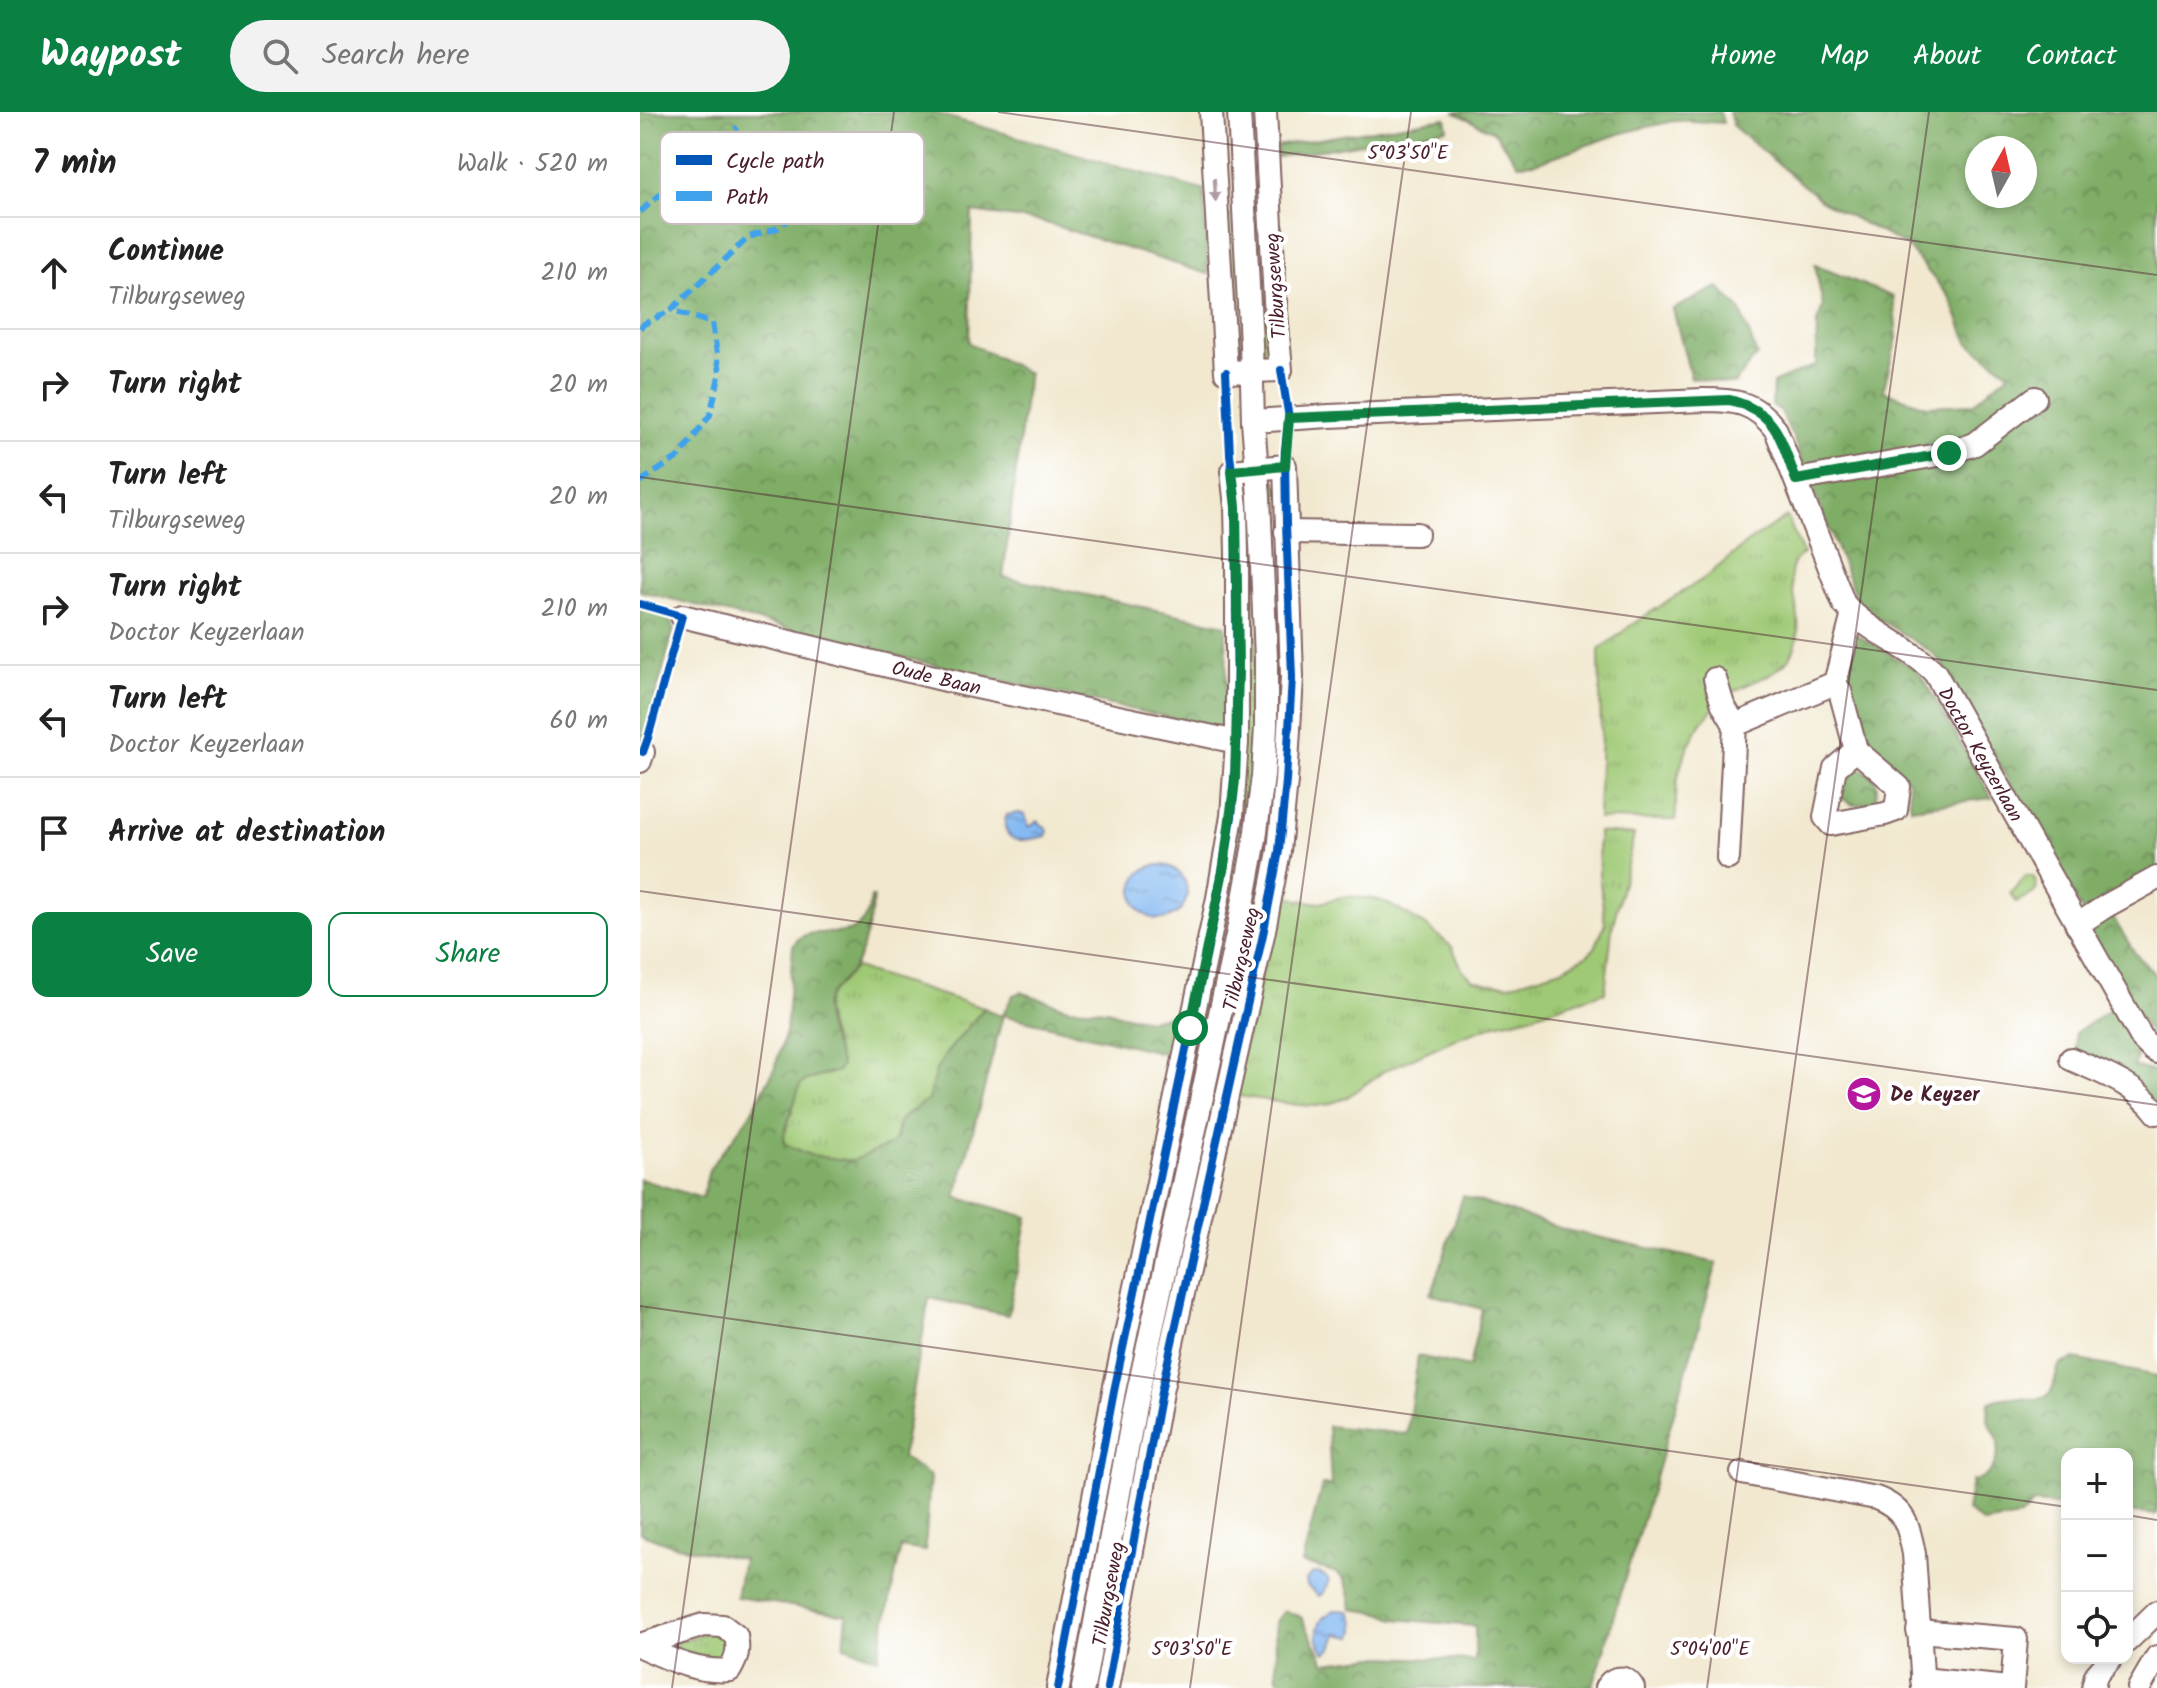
<!DOCTYPE html>
<meta charset="utf-8">
<style>
body{margin:0;font-family:Kalam,sans-serif;background:#f2f2f2;color:#222}
.controls{position:absolute;right:24px;bottom:24px;display:grid;overflow:hidden;border-radius:16px;box-shadow:0 4px 12px #0003}
.controls button{width:72px;height:72px;display:grid;place-items:center;padding:0;border:0;border-bottom:2px solid #e0e0e0;background:#fff;color:#222;font:40px sans-serif}
.compass{position:absolute;left:1325px;top:24px;width:72px;height:72px;border-radius:50%;background:#fff;box-shadow:0 4px 12px #0003;rotate:8deg}
.stop{position:absolute;width:24px;height:24px;margin:-18px;border:6px solid #0b8043;border-radius:50%;background:#fff}
.stop.end{background:#0b8043;border-color:#fff;box-shadow:0 2px 8px #0008}
.list{margin:0;padding:0;list-style:none}
h2{display:flex;justify-content:space-between;align-items:center;height:104px;margin:0;padding:0 32px;font-size:34px}
h2 small{font-size:26px;font-weight:400;color:#767676}
.list li{display:grid;grid-template-columns:52px 1fr auto;gap:24px;align-items:center;box-sizing:border-box;height:112px;padding:0 32px;border-top:2px solid #e0e0e0}
.list b{display:block;font-size:30px;white-space:nowrap}
.list p{margin:0;font-size:26px;white-space:nowrap;color:#767676}
.list em{font-size:26px;font-style:normal;color:#767676}
.actions{display:flex;gap:16px;padding:24px 32px}
.actions a{flex:1;padding:18px 0;border:2px solid #0b8043;border-radius:16px;text-align:center;font-size:28px;color:#0b8043}
.actions .main{background:#0b8043;color:#fff}
.icon{flex:none;width:44px;height:44px;fill:none;stroke:currentColor;stroke-width:2;stroke-linecap:round;stroke-linejoin:round}
.map{position:relative;flex:none;width:1517px;height:1576px;overflow:hidden}
header{display:flex;align-items:center;gap:48px;box-sizing:border-box;height:112px;padding:0 40px;background:#0b8043;color:#fff}
header strong{font-size:38px}
nav{display:flex;gap:44px;margin-inline-start:auto;font-size:28px}
.search{width:560px;height:72px;background:#f2f2f2;display:flex;align-items:center;gap:20px;box-sizing:border-box;padding:0 28px;border-radius:44px;color:#767676;font-size:30px}
main{display:flex}
aside{flex:1;background:#fff}
.map>svg:first-child{display:block}
.grass{fill:url(#grass-tufts);stroke:#747450;stroke-width:2}
.forest{fill:url(#forest-crowns);stroke:#646648;stroke-width:2;fill-rule:evenodd}
.water{fill:url(#water-ripples);stroke:#676c8e;stroke-width:2}
.lines{fill:none;stroke-linecap:round;stroke-linejoin:round}
.minor-casing{stroke:#846564;stroke-width:26}
.minor{stroke:#fff;stroke-width:22}
.quiet{stroke:#40a2eb;stroke-width:6;stroke-dasharray:12 6;stroke-linecap:butt}
.cycleway-casing{stroke:#fff;stroke-width:13}
.cycleway{stroke:#0057b8;stroke-width:8}
.oneway{fill:#ae9aa0}
.route{stroke:#0b8043;stroke-width:10}
.ticks{fill:none;stroke:#4a1f2b;stroke-width:2;stroke-opacity:0.45}
.labels{text-anchor:middle;stroke-width:8;stroke-linejoin:round;paint-order:stroke}
.street-label{font-size:20px;fill:#4a1f2b;stroke:#fff}
.poi-label{font-size:20px;font-weight:bold;fill:#4a1f2b;stroke:#fff;text-anchor:start}
.key{fill:#fff;stroke:#c9bcbf;stroke-width:2}
.key-label{font-size:22px;fill:#4a1f2b}
.ticks-label{font-size:20px;text-anchor:middle;fill:#4a1f2b;stroke:#fff;stroke-width:8;stroke-linejoin:round;paint-order:stroke}
</style>
<header>
<strong>Waypost</strong>
<div class="search"><svg class="icon" aria-label="search" viewBox="0 0 24 24"><circle cx="10" cy="10" r="6"/><path d="M15 15l6 6"/></svg>Search here</div>
<nav><a>Home</a><a>Map</a><a>About</a><a>Contact</a></nav>
</header>
<main>
<aside>
<h2>7 min<small>Walk · 520 m</small></h2>
<ul class="list">
<li><svg class="icon" aria-label="ahead" viewBox="0 0 24 24"><path d="M12 20V5M6 11l6-6 6 6"/></svg><div><b>Continue</b><p>Tilburgseweg</p></div><em>210 m</em></li>
<li><svg class="icon" aria-label="right" viewBox="0 0 24 24"><path d="M7 20v-9h11M14 6l5 5-5 5"/></svg><div><b>Turn right</b></div><em>20 m</em></li>
<li><svg class="icon" aria-label="left" viewBox="0 0 24 24"><path d="M17 20v-9H6M10 6l-5 5 5 5"/></svg><div><b>Turn left</b><p>Tilburgseweg</p></div><em>20 m</em></li>
<li><svg class="icon" aria-label="right" viewBox="0 0 24 24"><path d="M7 20v-9h11M14 6l5 5-5 5"/></svg><div><b>Turn right</b><p>Doctor Keyzerlaan</p></div><em>210 m</em></li>
<li><svg class="icon" aria-label="left" viewBox="0 0 24 24"><path d="M17 20v-9H6M10 6l-5 5 5 5"/></svg><div><b>Turn left</b><p>Doctor Keyzerlaan</p></div><em>60 m</em></li>
<li><svg class="icon" aria-label="arrive" viewBox="0 0 24 24"><path d="M6 21V4h12l-3 4 3 4H6"/></svg><div><b>Arrive at destination</b></div></li>
</ul>
<div class="actions"><a class="main">Save</a><a>Share</a></div>
</aside>
<div class="map">
<svg width="1517" height="1576" viewBox="0 0 1517 1576">
<defs>
<pattern id="grass-tufts" width="24" height="20" patternUnits="userSpaceOnUse" patternTransform="scale(2)"><rect width="24" height="20" fill="#9fc975"/><path d="M3 7l-1-3M5 7V3M7 7l1-3M15 17l-1-3M17 17v-4M19 17l1-3" fill="none" stroke="#8aac65"/></pattern>
<pattern id="forest-crowns" width="20" height="18" patternUnits="userSpaceOnUse" patternTransform="scale(2)"><rect width="20" height="18" fill="#7fad66"/><path d="M2 6a3 3 0 1 1 6 0M12 15a3 3 0 1 1 6 0" fill="none" stroke="#6a8c54"/></pattern>
<pattern id="water-ripples" width="26" height="14" patternUnits="userSpaceOnUse" patternTransform="scale(2)"><rect width="26" height="14" fill="#84b9f2"/><path d="M2 4q2-2 4 0t4 0M15 11q2-2 4 0t4 0" fill="none" stroke="#6e96c4"/></pattern>
</defs>
<rect width="100%" height="100%" fill="#fff"/>
<filter id="ink" filterUnits="userSpaceOnUse"><feTurbulence type="fractalNoise" baseFrequency=".0125" numOctaves="2"/><feDisplacementMap in="SourceGraphic" scale="16" xChannelSelector="R" yChannelSelector="G"/><feConvolveMatrix kernelMatrix="1 2 1 2 8 2 1 2 1" color-interpolation-filters="sRGB"/></filter>
<filter id="wash" filterUnits="userSpaceOnUse"><feTurbulence type="fractalNoise" baseFrequency=".006" numOctaves="4" result="noise"/><feDisplacementMap in="SourceGraphic" scale="32" xChannelSelector="R" yChannelSelector="G"/><feGaussianBlur stdDeviation="1.8" result="paint"/><feColorMatrix in="noise" values="0 0 0 0 0 0 0 0 0 0 0 0 0 0 0 0 0 1.4 0 .05"/><feComposite in="paint" operator="in"/></filter>
<g filter="url(#wash)">
<rect width="100%" height="100%" fill="#f1e8cf"/>
<g class="grass">
<path d="M 612,73 L 620,73 L 630,247 L 623,250 Z"/>
<path d="M 580,75 L 587,75 L 588,104 L 595,104 L 602,251 L 593,248 Z"/>
<path d="M 628,367 L 637,371 L 642,590 L 626,761 L 543,1141 L 538,1141 L 610,807 Z"/>
<path d="M 607,368 L 609,369 L 618,574 L 614,661 L 599,763 L 513,1163 L 508,1162 L 587,792 L 602,370 Z"/>
<path d="M 1147,405 L 1163,442 C 1158,445 1153,450 1152,456 C 1149,464 1152,472 1153,480 C 1158,499 1162,521 1153,540 C 1141,563 1113,568 1093,580 C 1063,599 1042,637 1037,671 C 1035,683 1037,696 1035,708 L 958,707 L 961,620 L 959,538 L 994,511 L 1066,465 L 1108,430 Z"/>
<path d="M 958,720 L 994,723 L 972,817 L 965,880 L 891,904 L 856,912 L 819,925 L 744,959 L 706,986 L 689,992 L 677,994 L 657,993 L 592,983 L 642,781 L 659,788 L 680,791 L 706,784 L 734,787 L 745,790 L 785,813 L 812,835 L 822,857 L 832,867 L 848,871 L 869,873 L 922,857 L 946,844 L 955,836 L 965,812 L 959,761 Z"/>
<path d="M 1386,764 L 1392,764 L 1395,767 L 1397,776 L 1394,781 L 1376,790 L 1370,781 Z"/>
<path d="M 214,855 L 230,861 L 344,896 L 305,943 L 297,958 L 288,989 C 279,994 264,1001 259,1011 C 255,1019 258,1027 250,1033 C 242,1039 219,1048 210,1049 C 190,1050 161,1044 144,1032 L 144,1024 L 160,973 L 167,968 L 198,959 L 200,954 L 185,899 L 187,885 Z"/>
<path d="M 507,1165 L 512,1166 L 486,1291 L 481,1290 Z"/>
<path d="M 480,1294 L 485,1295 L 440,1538 L 433,1543 Z"/>
<path d="M 504,1298 L 509,1299 L 459,1576 L 452,1576 Z"/>
<path d="M 74,1518 L 88,1527 L 88,1537 L 82,1548 L 74,1550 L 30,1539 L 28,1533 Z"/>
</g>
<g class="forest">
<path d="M 0,0 L 291,0 L 558,77 L 564,77 L 568,162 L 400,109 L 332,100 L 329,231 L 388,261 L 363,465 L 586,513 L 587,618 L 429,584 L 252,543 L 0,479 Z"/>
<path d="M 814,0 L 1080,0 L 1083,11 L 1037,8 L 982,21 L 895,51 L 878,52 L 854,20 Z"/>
<path d="M 1089,0 L 1517,0 L 1517,762 L 1444,802 L 1301,550 L 1290,539 L 1223,497 L 1217,488 L 1153,325 L 1141,300 L 1132,294 L 1133,271 L 1176,253 L 1177,211 L 1183,194 L 1175,153 L 1253,185 L 1257,226 L 1243,279 L 1286,294 L 1333,292 L 1369,261 L 1328,230 L 1310,186 L 1267,134 L 1183,90 L 1093,14 ZM 1337,36 L 1385,36 L 1385,84 L 1337,84 Z"/>
<path d="M 806,6 L 808,17 L 637,45 L 636,34 Z"/>
<path d="M 1078,175 L 1100,197 L 1117,243 L 1094,272 L 1051,266 L 1033,197 Z"/>
<path d="M 0,496 L 30,504 L 29,507 L 34,517 L 4,626 L 0,624 Z"/>
<path d="M 1214,521 L 1275,557 L 1286,571 L 1352,686 L 1271,696 L 1268,668 L 1226,636 L 1203,561 Z"/>
<path d="M 1219,656 C 1238,665 1239,670 1235,690 L 1213,693 L 1201,685 L 1197,672 L 1203,662 Z"/>
<path d="M 231,785 L 234,785 C 230,809 225,837 212,858 C 202,873 185,878 185,899 C 185,918 197,936 201,954 L 198,959 L 167,968 L 160,973 L 144,1023 L 145,1032 L 170,1043 L 212,1049 L 250,1033 L 256,1027 L 259,1011 L 265,1004 L 288,988 L 296,958 L 305,943 L 344,896 L 358,903 L 363,903 L 373,883 L 381,880 L 428,896 L 468,898 L 481,903 L 510,908 L 531,903 L 547,892 L 536,944 L 363,903 L 316,1085 L 388,1105 L 368,1203 L 289,1186 L 262,1345 L 290,1364 L 285,1439 L 261,1435 L 238,1546 L 204,1534 L 207,1503 L 96,1485 L 103,1447 L 32,1433 L 0,1421 L 0,1067 L 62,1086 L 69,1058 L 74,1050 L 91,1029 L 110,1002 L 133,960 L 146,920 L 153,834 C 167,806 209,837 226,804 C 229,799 230,791 231,785 Z"/>
<path d="M 1468,798 L 1495,841 L 1517,865 L 1517,933 L 1446,817 Z"/>
<path d="M 1477,893 L 1500,935 L 1494,954 L 1517,961 L 1517,991 L 1437,946 L 1435,921 Z"/>
<path d="M 823,1084 L 926,1118 L 1077,1151 C 1046,1260 1015,1368 982,1476 C 971,1509 964,1543 952,1576 L 653,1576 L 637,1566 L 635,1511 L 644,1499 L 661,1505 L 685,1551 L 735,1545 L 835,1548 L 835,1514 L 754,1507 L 741,1501 L 712,1497 C 707,1454 696,1462 662,1451 L 682,1373 L 691,1373 L 688,1314 L 767,1322 L 778,1244 L 829,1255 L 842,1197 L 790,1182 L 793,1178 Z"/>
<path d="M 1435,1247 L 1517,1264 L 1517,1403 L 1487,1400 L 1487,1342 L 1427,1342 L 1427,1394 L 1394,1391 L 1380,1405 L 1343,1411 L 1327,1399 L 1332,1369 C 1353,1368 1363,1340 1356,1322 C 1354,1318 1350,1315 1349,1311 C 1347,1306 1349,1297 1349,1291 C 1370,1278 1395,1294 1408,1283 C 1416,1277 1415,1260 1420,1252 Z"/>
</g>
<g class="water">
<path d="M 379,701 L 385,703 L 388,714 L 391,714 L 398,709 L 408,719 L 406,724 C 403,725 383,729 379,728 C 366,727 362,713 367,703 Z"/>
<circle cx="520" cy="780" r="27"/>
<path d="M 678,1461 L 685,1464 L 689,1469 L 683,1481 L 679,1484 L 667,1474 L 666,1468 L 672,1462 Z"/>
<path d="M 695,1498 L 709,1499 C 715,1508 717,1515 713,1525 L 697,1522 L 692,1536 L 685,1541 C 676,1532 675,1517 683,1506 C 684,1505 693,1499 695,1498 Z"/>
</g>
</g>
<g filter="url(#ink)">
<g class="lines">
<defs>
<g id="minor">
<path d="M 571,0 L 586,260 L 641,258 L 635,189 L 625,0"/>
<path id="s1" d="M 613,309 L 689,304 L 1063,288 C 1096,288 1115,290 1136,318 L 1204,492 C 1229,521 1268,533 1295,561 L 1503,928 L 1513,938 L 1517,940"/>
<path d="M 1156,368 L 1309,341 L 1335,332 L 1395,286"/>
<path d="M 646,420 L 777,422"/>
<path d="M 1213,502 L 1195,571 L 1200,579 L 1216,638"/>
<path id="s2" d="M 42,504 L 327,573 L 597,630"/>
<path d="M 1075,567 L 1083,593 L 1095,613"/>
<path d="M 1216,638 L 1259,675 L 1256,698 L 1245,702 L 1191,712 L 1185,705 L 1195,656 Z"/>
<path d="M 0,649 L 3,640"/>
<path d="M 1088,746 L 1095,613 L 1195,571"/>
<path d="M 1437,813 L 1466,794 L 1517,766"/>
<path d="M 1431,947 C 1462,961 1496,972 1517,1001"/>
<path d="M 1102,1361 L 1236,1386 C 1265,1397 1269,1414 1274,1442 L 1283,1576"/>
<path d="M 1278,1519 L 1376,1527 L 1372,1576"/>
<path d="M 1487,1529 L 1517,1500"/>
<path d="M 0,1533 L 64,1513 L 83,1514 L 96,1524 C 99,1538 97,1546 90,1558 C 57,1561 29,1547 0,1534"/>
<path d="M 1282,1567 L 1368,1576"/>
<path d="M 418,1576 L 474,1279 L 578,786 L 592,704 L 597,630 L 597,442 L 596,395 L 592,359 L 645,354 L 652,565 L 646,669 L 639,739 L 624,818 L 521,1280 L 467,1576"/>
<path d="M 443,1576 L 495,1294 L 599,814 L 615,727 L 623,664 L 626,615 L 626,546 L 619,385 L 613,309 L 611,232 L 599,0"/>
<path d="M 966,1576 C 973,1564 986,1563 993,1576"/>
<path d="M 1453,1576 L 1456,1563 L 1471,1546"/>
<path d="M 1499,1576 L 1517,1545"/>
</g>
</defs>
<use href="#minor" class="minor-casing"/>
<use href="#minor" class="minor"/>
<g class="quiet">
<path d="M 0,100 L 98,15"/>
<path d="M 0,216 L 4,212 L 31,198 L 109,125 L 138,116 L 162,96 L 172,78 L 174,63"/>
<path d="M 0,370 L 40,344 L 70,303 L 80,260 L 72,211 L 31,198"/>
</g>
<defs>
<g id="cycleway">
<path d="M 0,492 L 42,504 L 8,626 L 3,640"/>
<path d="M 418,1576 L 474,1279 L 578,786 L 592,704 L 597,630 L 596,395 L 590,342 L 586,260"/>
<path d="M 467,1576 L 521,1280 L 624,818 L 639,739 L 646,669 L 652,565 L 646,412 L 645,340 L 649,306 L 641,258"/>
</g>
</defs>
<use href="#cycleway" class="cycleway-casing"/>
<use href="#cycleway" class="cycleway"/>
</g>
<defs><path id="oneway-solid" d="M-6-.8H1V-3.2L6.5 0L1 3.2V.8H-6Z" transform="scale(2)"/></defs>
<use class="oneway" href="#oneway-solid" transform="translate(575 78) rotate(87)"/>
</g>
<g class="lines" filter="url(#ink)">
<path class="route" d="M 550,916 L 584,754 L 595,668 L 598,559 L 596,395 L 592,359 L 645,354 L 649,306 L 1090,288 C 1138,301 1140,326 1156,368 L 1309,341"/>
</g>
<path class="ticks" d="M 358,0 L 1517,163M 0,365 L 1517,578M 0,779 L 1517,993M 0,1194 L 1427,1395M 1487,1403 L 1517,1408M 32,1576 L 254,0M 550,1576 L 771,0M 1067,1576 L 1289,0"/>
<defs>
<symbol id="school-disc" viewBox="-11 -11 22 22"><circle r="9.5" fill="#b5179e" stroke="#fff"/><path d="M0-5L7-2L0 1L-7-2ZM-4 1L0 2.5L4 1V4Q0 6-4 4Z" fill="#fff"/></symbol>
</defs>
<g fill-rule="evenodd">
<use href="#school-disc" x="1204" y="962" width="40" height="40"/>
</g>
<g class="labels">
<g class="street-label">
<text transform="translate(635 174) rotate(-94)" y="7">Tilburgseweg</text>
<text dy="7" stroke="none"><textPath href="#s2" startOffset="262">Oude Baan</textPath></text>
<text dy="7" stroke="none"><textPath href="#s1" startOffset="928">Doctor Keyzerlaan</textPath></text>
<text transform="translate(601 847) rotate(-77)" y="7">Tilburgseweg</text>
<text transform="translate(468 1482) rotate(-80)" y="7">Tilburgseweg</text>
</g>
<g class="poi-label">
<text x="1250" y="989">De Keyzer</text>
</g>
</g>
<rect x="20" y="20" width="264" height="92" rx="12" class="key"/>
<rect x="36" y="43" width="36" height="10" fill="#0057b8"/>
<rect x="36" y="79" width="36" height="10" fill="#40a2eb"/>
<g class="key-label">
<text x="86" y="56">Cycle path</text>
<text x="86" y="92">Path</text>
</g>
<g class="ticks-label">
<text x="768" y="47">5°03'50"E</text>
<text x="552" y="1543">5°03'50"E</text>
<text x="1070" y="1543">5°04'00"E</text>
</g>
</svg>
<div class="controls">
<button>+</button>
<button>−</button>
<button><svg class="icon" aria-label="locate" viewBox="0 0 24 24"><circle cx="12" cy="12" r="6"/><path d="M12 2v4M12 18v4M2 12h4M18 12h4"/></svg></button>
</div>
<svg class="compass" viewBox="-18 -18 36 36"><path d="M0-13l5 13h-10z" fill="#e53935"/><path d="M0 13l5-13h-10z" fill="#767676"/></svg>
<div class="stop" style="left:550px;top:916px"></div>
<div class="stop end" style="left:1309px;top:341px"></div>
</div>
</main>
